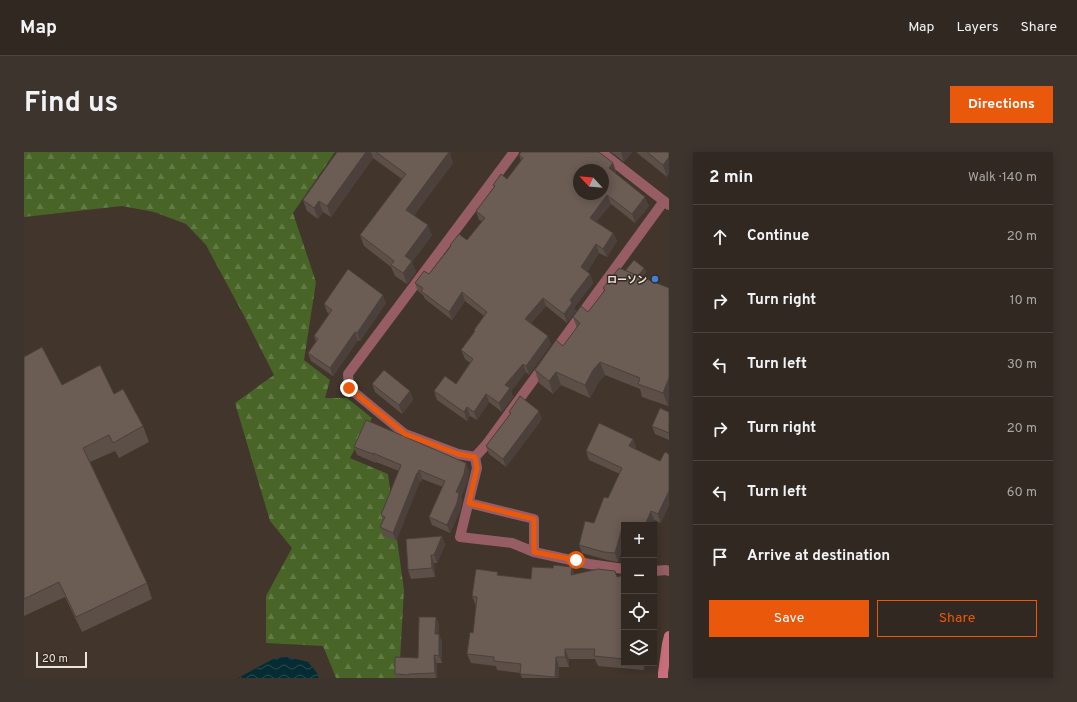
<!DOCTYPE html>
<meta charset="utf-8">
<style>
body{margin:0;font-family:Overpass,"Noto Sans JP",sans-serif;background:#3d342e;color:#f1f3f6}
.controls{position:absolute;right:12px;bottom:12px;display:grid;overflow:hidden;border-radius:0px;box-shadow:0 2px 10px #0003}
.controls button{width:36px;height:36px;display:grid;place-items:center;padding:0;border:0;border-bottom:1px solid #4c443f;background:#312821;color:#f1f3f6;font:20px sans-serif}
.compass{position:absolute;left:549px;top:12px;width:36px;height:36px;border-radius:50%;background:#312821;box-shadow:0 2px 10px #0003;rotate:296deg}
.scale{position:absolute;left:12px;bottom:10px;width:51px;box-sizing:border-box;padding-left:4px;border:2px solid #eae3dd;border-top:0;font-size:11px;line-height:14px;white-space:nowrap;color:#eae3dd;-webkit-text-stroke:3px #362b22;paint-order:stroke}
.stop{position:absolute;width:12px;height:12px;margin:-9px;border:3px solid #ea580c;border-radius:50%;background:#fff}
.stop.end{background:#ea580c;border-color:#fff;box-shadow:0 1px 4px #0008}
.list{margin:0;padding:0;list-style:none}
h2{display:flex;justify-content:space-between;align-items:center;height:52px;margin:0;padding:0 16px;font-size:17px}
h2 small{font-size:13px;font-weight:400;color:#a8a6a5}
.list li{display:grid;grid-template-columns:26px 1fr auto;gap:12px;align-items:center;box-sizing:border-box;height:64px;padding:0 16px;border-top:1px solid #4c443f}
.list b{display:block;font-size:15px;white-space:nowrap}
.list em{font-size:13px;font-style:normal;color:#a8a6a5}
.actions{display:flex;gap:8px;padding:12px 16px}
.actions a{flex:1;padding:9px 0;border:1px solid #ea580c;border-radius:0px;text-align:center;font-size:14px;color:#ea580c}
.actions .main{background:#ea580c;color:#fff}
.icon{flex:none;width:22px;height:22px;fill:none;stroke:currentColor;stroke-width:2;stroke-linecap:round;stroke-linejoin:round}
.map{position:relative;flex:none;width:645px;height:526px;overflow:hidden;border-radius:0px}
header{display:flex;align-items:center;gap:24px;box-sizing:border-box;height:56px;padding:0 20px;background:#312821;border-bottom:1px solid #4c443f}
header strong{font-size:19px}
nav{display:flex;gap:22px;margin-inline-start:auto;font-size:14px}
.intro{display:flex;align-items:center;justify-content:space-between;box-sizing:border-box;height:96px;padding:0 24px}
h1{margin:0;font-size:28px}
.button{padding:10px 18px;border-radius:0px;background:#ea580c;color:#fff;font-size:14px;font-weight:700}
main{display:flex;gap:24px;padding:0 24px}
aside{flex:1;background:#312821;border-radius:0px;box-shadow:0 2px 10px #0003}
.map>svg:first-child{display:block}
.forest{fill:url(#forest-firs)}
.water{fill:url(#water-waves)}
.lines{fill:none;stroke-linecap:round;stroke-linejoin:round}
.street{stroke:#965d64;stroke-width:10}
.secondary{stroke:#c96f7c;stroke-width:10}
.wall{fill:#5c4f48}
.shaded-wall{fill:#4b403b}
.building{fill:#6b5c54;stroke:#4b403b;fill-rule:evenodd}
.route{stroke:#ea580c;stroke-width:5}
.shop-dot{fill:#3f7fe0;stroke:#362b22;stroke-width:1.5}
.labels{text-anchor:middle;stroke-width:3;stroke-linejoin:round;paint-order:stroke}
.poi-label{font-size:10px;font-weight:bold;fill:#eae3dd;stroke:#362b22;text-anchor:end}
</style>
<header>
<strong>Map</strong>
<nav><a>Map</a><a>Layers</a><a>Share</a></nav>
</header>
<div class="intro"><h1>Find us</h1><a class="button">Directions</a></div>
<main>
<div class="map">
<svg width="645" height="526" viewBox="0 0 645 526">
<defs>
<pattern id="forest-firs" width="22" height="20" patternUnits="userSpaceOnUse"><rect width="22" height="20" fill="#486427"/><path d="M5 1l3.5 6h-7zM16 11l3.5 6h-7z" fill="#637a46"/></pattern>
<pattern id="water-waves" width="16" height="10" patternUnits="userSpaceOnUse"><rect width="16" height="10" fill="#062c33"/><path d="M0 5q4-4 8 0t8 0" fill="none" stroke="#2a4a50"/></pattern>
</defs>
<rect width="100%" height="100%" fill="#41352c"/>
<path class="forest" d="M 0,0 L 311,0 L 269,61 L 292,130 L 280,208 L 306,228 L 301,246 L 323,246 L 348,266 L 326,306 L 364,322 L 380,438 L 375,526 L 312,526 L 299,494 L 242,491 L 242,444 L 268,396 L 246,369 L 211,251 L 250,223 L 218,160 L 182,93 L 162,72 L 130,60 L 98,54 L 0,65 Z"/>
<path class="water" d="M 264,505 L 284,510 L 293,521 L 295,526 L 214,526 L 251,506 Z"/>
<g class="lines">
<g class="street">
<path d="M 577,0 L 645,53"/>
<path d="M 451,305 L 434,302 L 381,282 L 325,236 L 324,222 L 490,0"/>
<path d="M 451,305 L 462,293 L 640,49"/>
<path d="M 451,305 L 453,316 L 436,385 L 488,391 L 510,400 L 565,412 L 600,417"/>
<path d="M 445,351 L 510,367 L 510,400"/>
<path d="M 630,419 L 642,418 L 645,419"/>
</g>
<path class="secondary" d="M 639,526 L 639,521 L 643,492 L 645,484"/>
</g>
<g class="wall">
<path d="M 313,0 L 427,0 L 426,2 L 429,11 L 390,63 L 408,83 L 388,110 L 392,120 L 383,132 L 371,124 L 367,115 L 340,94 L 336,83 L 378,27 L 349,6 L 307,65 L 299,60 L 294,67 L 283,59 L 279,48 Z"/>
<path d="M 587,0 L 608,0 L 600,10 Z"/>
<path d="M 612,0 L 645,0 L 643,25 Z"/>
<path d="M 495,3 L 589,11 L 592,20 L 591,21 L 625,54 L 611,71 L 587,52 L 572,70 L 589,81 L 593,89 L 583,105 L 575,101 L 563,120 L 566,122 L 569,131 L 550,156 L 552,159 L 543,171 L 522,154 L 507,171 L 527,192 L 505,223 L 502,220 L 487,239 L 489,245 L 478,260 L 465,250 L 453,268 L 446,264 L 443,269 L 413,248 L 410,239 L 432,232 L 446,211 L 441,207 L 437,198 L 450,180 L 450,178 L 460,164 L 441,149 L 428,168 L 401,147 L 399,143 L 394,139 L 391,131 L 405,122 L 426,95 L 426,93 L 443,88 L 458,69 L 455,68 L 452,59 L 470,35 L 469,33 L 483,27 L 497,9 Z"/>
<path d="M 620,116 L 622,120 L 618,125 L 645,136 L 645,252 L 644,254 L 618,245 L 616,237 L 581,223 L 574,231 L 566,246 L 537,233 L 529,242 L 515,231 L 511,218 L 539,194 L 553,176 L 549,165 L 564,160 L 580,139 L 579,136 L 601,119 Z"/>
<path d="M 362,151 L 336,189 L 334,188 L 309,224 L 287,209 L 284,201 L 292,190 L 290,184 L 305,162 L 303,160 L 300,152 Z"/>
<path d="M 0,205 L 38,233 L 90,242 L 119,274 L 125,290 L 95,306 L 91,299 L 66,310 L 123,431 L 128,447 L 58,480 L 41,445 L 0,464 Z"/>
<path d="M 348,232 L 386,239 L 389,248 L 378,262 L 351,240 Z"/>
<path d="M 485,260 L 518,267 L 482,315 L 465,302 L 462,294 L 486,262 Z"/>
<path d="M 645,260 L 645,288 L 631,282 L 628,274 Z"/>
<path d="M 609,287 L 612,295 L 611,297 L 637,371 L 630,368 L 600,373 L 600,389 L 594,410 L 583,408 L 558,401 L 555,393 L 570,371 L 584,346 L 596,322 L 565,308 L 562,299 Z"/>
<path d="M 330,295 L 442,311 L 445,320 L 443,330 L 437,345 L 438,349 L 436,359 L 426,381 L 408,373 L 405,365 L 419,335 L 398,327 L 397,330 L 396,329 L 372,389 L 360,384 L 356,375 L 359,369 L 357,363 L 375,319 L 352,310 L 352,311 L 333,303 Z"/>
<path d="M 418,384 L 421,393 L 413,411 L 410,411 L 411,425 L 387,427 L 384,418 Z"/>
<path d="M 550,422 L 593,425 L 600,423 L 600,511 L 621,511 L 620,518 L 574,514 L 571,507 L 545,507 L 545,515 L 535,515 L 535,526 L 498,526 L 496,521 L 473,518 L 472,514 L 447,511 L 443,502 L 449,481 L 452,454 L 448,444 L 475,423 L 507,427 Z"/>
<path d="M 412,465 L 415,473 L 414,482 L 418,489 L 418,511 L 413,511 L 413,526 L 372,526 L 371,522 L 394,506 Z"/>
</g>
<g class="shaded-wall">
<path d="M 342,0 L 347,0 L 349,6 L 307,65 L 303,54 Z"/>
<path d="M 420,0 L 427,0 L 426,2 L 429,11 L 386,69 L 382,58 Z"/>
<path d="M 597,0 L 608,0 L 600,10 Z"/>
<path d="M 645,5 L 645,22 L 643,25 L 639,13 Z"/>
<path d="M 589,11 L 592,20 L 588,25 L 585,16 Z"/>
<path d="M 583,43 L 587,52 L 569,74 L 566,66 Z"/>
<path d="M 621,45 L 625,54 L 611,71 L 608,62 Z"/>
<path d="M 295,49 L 299,60 L 294,67 L 290,56 Z"/>
<path d="M 404,73 L 408,83 L 388,110 L 392,120 L 383,132 L 379,121 L 381,104 Z"/>
<path d="M 589,81 L 593,89 L 583,105 L 579,97 Z"/>
<path d="M 572,92 L 575,101 L 561,124 L 557,115 Z"/>
<path d="M 620,116 L 622,120 L 613,131 L 612,127 Z"/>
<path d="M 566,122 L 569,131 L 550,156 L 552,159 L 543,171 L 540,162 L 546,148 Z"/>
<path d="M 438,140 L 441,149 L 428,168 L 425,160 Z"/>
<path d="M 359,143 L 362,151 L 336,189 L 333,181 Z"/>
<path d="M 519,146 L 522,154 L 504,175 L 501,167 Z"/>
<path d="M 331,180 L 334,188 L 309,224 L 306,216 Z"/>
<path d="M 524,184 L 527,192 L 505,223 L 502,214 Z"/>
<path d="M 576,210 L 581,223 L 574,231 L 566,246 L 561,233 L 569,218 Z"/>
<path d="M 499,212 L 502,220 L 487,239 L 489,245 L 478,260 L 475,251 L 481,233 Z"/>
<path d="M 532,220 L 537,233 L 529,242 L 525,229 Z"/>
<path d="M 645,226 L 645,252 L 644,254 L 639,241 Z"/>
<path d="M 386,239 L 389,248 L 378,262 L 375,253 Z"/>
<path d="M 462,242 L 465,250 L 453,268 L 450,260 Z"/>
<path d="M 443,255 L 446,264 L 443,269 L 440,260 Z"/>
<path d="M 515,259 L 518,267 L 482,315 L 479,307 Z"/>
<path d="M 609,287 L 612,295 L 608,303 L 605,294 Z"/>
<path d="M 349,301 L 352,310 L 352,311 L 349,302 Z"/>
<path d="M 442,311 L 445,320 L 443,330 L 437,345 L 438,349 L 436,359 L 426,381 L 423,373 L 432,340 Z"/>
<path d="M 395,318 L 398,327 L 397,330 L 394,321 Z"/>
<path d="M 393,321 L 396,329 L 372,389 L 369,381 Z"/>
<path d="M 645,339 L 645,354 L 637,371 L 634,362 Z"/>
<path d="M 627,359 L 630,368 L 628,373 L 621,373 Z"/>
<path d="M 598,376 L 600,380 L 600,389 L 594,410 L 591,401 Z"/>
<path d="M 418,384 L 421,393 L 413,411 L 410,403 Z"/>
<path d="M 407,403 L 410,411 L 411,425 L 408,416 Z"/>
<path d="M 548,415 L 551,424 L 547,423 Z"/>
<path d="M 412,465 L 415,473 L 414,489 L 411,482 Z"/>
<path d="M 415,482 L 418,489 L 418,511 L 415,504 Z"/>
<path d="M 541,497 L 545,507 L 545,515 L 541,505 Z"/>
<path d="M 410,503 L 413,511 L 413,526 L 412,526 L 411,521 Z"/>
<path d="M 532,505 L 535,515 L 535,526 L 532,526 L 531,525 Z"/>
<path d="M 618,511 L 621,511 L 620,518 Z"/>
</g>
<g class="building">
<path d="M 313,0 L 342,0 L 303,54 L 295,49 L 290,56 L 279,48 Z"/>
<path d="M 352,0 L 425,0 L 382,58 L 404,73 L 381,104 L 388,109 L 379,121 L 367,113 L 370,109 L 336,83 L 382,22 Z"/>
<path d="M 497,0 L 575,0 L 589,11 L 585,16 L 621,45 L 608,62 L 583,43 L 566,66 L 589,81 L 579,97 L 572,92 L 557,115 L 566,122 L 546,148 L 548,151 L 540,162 L 519,146 L 501,167 L 524,184 L 502,214 L 499,212 L 481,233 L 486,236 L 475,251 L 462,242 L 450,260 L 443,255 L 440,260 L 410,239 L 421,224 L 432,232 L 449,207 L 437,198 L 451,179 L 450,178 L 463,160 L 438,140 L 425,160 L 397,139 L 399,136 L 391,131 L 400,119 L 405,122 L 427,94 L 426,93 L 435,82 L 443,88 L 461,66 L 452,59 L 471,34 L 469,33 L 477,22 L 483,27 L 499,6 L 495,3 ZM 555,18 L 579,18 L 579,42 L 555,42 Z"/>
<path d="M 623,0 L 645,0 L 645,5 L 639,13 Z"/>
<path d="M 610,108 L 620,116 L 614,124 L 601,119 Z"/>
<path d="M 595,116 L 645,136 L 645,226 L 639,241 L 614,232 L 616,226 L 576,210 L 569,218 L 561,233 L 532,220 L 525,229 L 511,218 L 532,188 L 539,194 L 556,171 L 549,165 L 557,154 L 564,160 L 581,138 L 579,136 Z"/>
<path d="M 324,117 L 359,143 L 333,181 L 331,180 L 306,216 L 284,201 L 294,187 L 290,184 L 308,158 L 300,152 Z"/>
<path d="M 18,195 L 38,233 L 76,213 L 90,242 L 99,237 L 119,274 L 89,291 L 85,283 L 59,296 L 123,431 L 52,465 L 35,430 L 0,447 L 0,205 Z"/>
<path d="M 360,218 L 386,239 L 375,253 L 348,232 Z"/>
<path d="M 496,244 L 515,259 L 479,307 L 462,294 L 487,261 L 485,260 Z"/>
<path d="M 636,256 L 645,260 L 645,281 L 628,274 Z"/>
<path d="M 342,268 L 442,311 L 440,322 L 432,340 L 435,341 L 433,351 L 423,373 L 405,365 L 421,329 L 395,318 L 394,321 L 393,321 L 369,381 L 356,375 L 361,365 L 357,363 L 377,313 L 349,301 L 349,302 L 330,295 Z"/>
<path d="M 575,271 L 609,287 L 605,294 L 636,309 L 641,300 L 645,302 L 645,339 L 634,362 L 627,359 L 621,373 L 600,373 L 600,376 L 598,376 L 591,401 L 580,400 L 555,393 L 561,369 L 570,371 L 580,345 L 584,346 L 598,316 L 562,299 Z"/>
<path d="M 418,384 L 410,403 L 407,403 L 408,416 L 384,418 L 382,387 Z"/>
<path d="M 530,413 L 548,415 L 547,423 L 574,417 L 591,419 L 593,425 L 600,423 L 600,507 L 570,504 L 571,497 L 541,497 L 541,505 L 532,505 L 531,525 L 496,522 L 497,512 L 470,509 L 470,505 L 443,502 L 446,480 L 449,481 L 453,445 L 448,444 L 452,417 L 474,420 L 473,423 L 507,427 L 508,415 L 529,416 Z"/>
<path d="M 395,465 L 412,465 L 411,482 L 415,482 L 415,504 L 410,503 L 411,521 L 385,522 L 385,523 L 371,522 L 371,505 L 394,506 Z"/>
</g>
<g class="lines">
<path class="route" d="M 325,236 L 381,282 L 434,302 L 451,305 L 453,316 L 445,351 L 510,367 L 510,400 L 552,408"/>
</g>
<circle class="shop-dot" cx="631" cy="127" r="4"/>
<g class="labels">
<g class="poi-label">
<text x="623" y="131">ローソン</text>
</g>
</g>
</svg>
<div class="controls">
<button>+</button>
<button>−</button>
<button><svg class="icon" aria-label="locate" viewBox="0 0 24 24"><circle cx="12" cy="12" r="6"/><path d="M12 2v4M12 18v4M2 12h4M18 12h4"/></svg></button>
<button><svg class="icon" aria-label="layers" viewBox="0 0 24 24"><path d="M12 4l9 5-9 5-9-5zM3 14l9 5 9-5"/></svg></button>
</div>
<svg class="compass" viewBox="-18 -18 36 36"><path d="M0-13l5 13h-10z" fill="#e53935"/><path d="M0 13l5-13h-10z" fill="#a8a6a5"/></svg>
<div class="scale">20 m</div>
<div class="stop" style="left:552px;top:408px"></div>
<div class="stop end" style="left:325px;top:236px"></div>
</div>
<aside>
<h2>2 min<small>Walk · 140 m</small></h2>
<ul class="list">
<li><svg class="icon" aria-label="ahead" viewBox="0 0 24 24"><path d="M12 20V5M6 11l6-6 6 6"/></svg><div><b>Continue</b></div><em>20 m</em></li>
<li><svg class="icon" aria-label="right" viewBox="0 0 24 24"><path d="M7 20v-9h11M14 6l5 5-5 5"/></svg><div><b>Turn right</b></div><em>10 m</em></li>
<li><svg class="icon" aria-label="left" viewBox="0 0 24 24"><path d="M17 20v-9H6M10 6l-5 5 5 5"/></svg><div><b>Turn left</b></div><em>30 m</em></li>
<li><svg class="icon" aria-label="right" viewBox="0 0 24 24"><path d="M7 20v-9h11M14 6l5 5-5 5"/></svg><div><b>Turn right</b></div><em>20 m</em></li>
<li><svg class="icon" aria-label="left" viewBox="0 0 24 24"><path d="M17 20v-9H6M10 6l-5 5 5 5"/></svg><div><b>Turn left</b></div><em>60 m</em></li>
<li><svg class="icon" aria-label="arrive" viewBox="0 0 24 24"><path d="M6 21V4h12l-3 4 3 4H6"/></svg><div><b>Arrive at destination</b></div></li>
</ul>
<div class="actions"><a class="main">Save</a><a>Share</a></div>
</aside>
</main>
